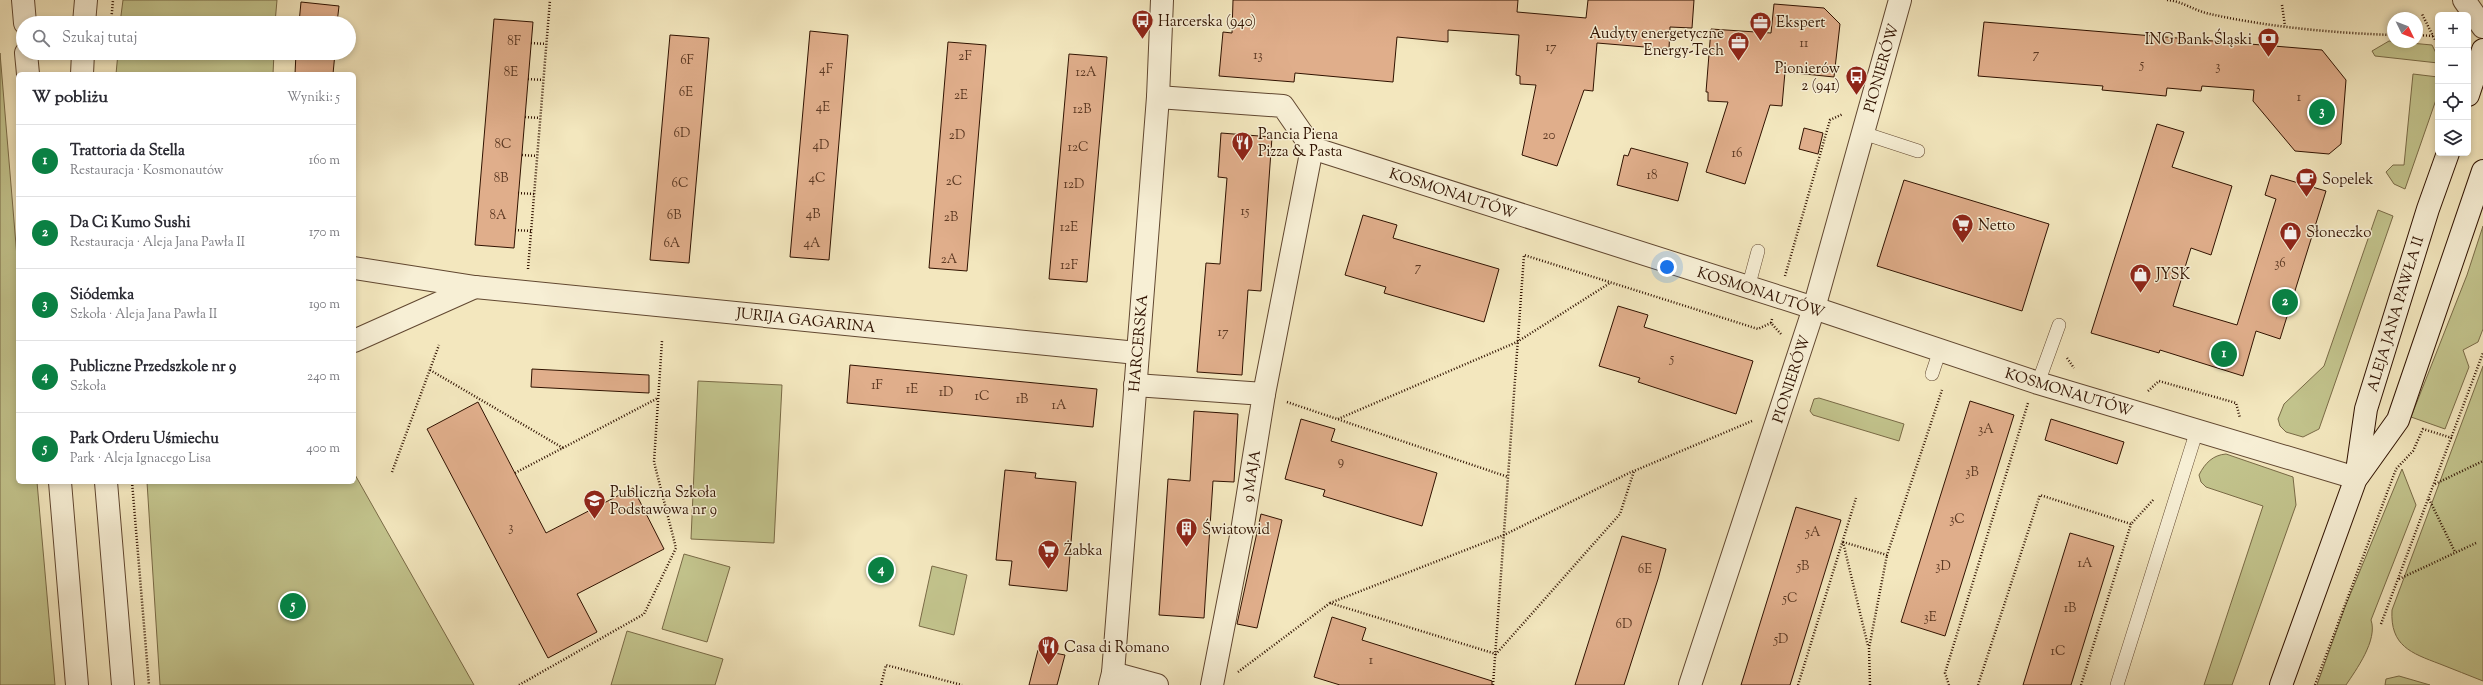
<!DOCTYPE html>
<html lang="pl">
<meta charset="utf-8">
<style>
body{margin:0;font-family:"Sorts Mill Goudy",serif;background:#f7f7f7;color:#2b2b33}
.controls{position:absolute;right:12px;top:12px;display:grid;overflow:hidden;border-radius:6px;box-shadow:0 2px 6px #0003}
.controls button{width:36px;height:36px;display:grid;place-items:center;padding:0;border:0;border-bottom:1px solid #e1e1e2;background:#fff;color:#2b2b33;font:20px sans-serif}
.compass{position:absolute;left:2387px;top:12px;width:36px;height:36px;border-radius:50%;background:#fff;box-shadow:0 2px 6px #0003;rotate:133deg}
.you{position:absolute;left:1667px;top:267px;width:14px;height:14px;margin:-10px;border:3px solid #fff;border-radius:50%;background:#1a73e8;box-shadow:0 0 0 6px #1a73e833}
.badge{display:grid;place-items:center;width:26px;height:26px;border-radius:50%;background:#0b8043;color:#fff;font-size:13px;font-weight:700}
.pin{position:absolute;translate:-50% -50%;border:2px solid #fff;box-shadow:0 1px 4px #0006}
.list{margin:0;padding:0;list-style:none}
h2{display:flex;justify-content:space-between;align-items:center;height:52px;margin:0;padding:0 16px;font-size:17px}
h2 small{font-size:13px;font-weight:400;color:#7c7c81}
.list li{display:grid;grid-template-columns:26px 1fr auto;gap:12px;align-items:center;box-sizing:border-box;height:72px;padding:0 16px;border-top:1px solid #e1e1e2}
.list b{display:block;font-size:15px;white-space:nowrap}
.list p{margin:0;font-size:13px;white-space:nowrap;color:#7c7c81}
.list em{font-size:13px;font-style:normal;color:#7c7c81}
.icon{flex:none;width:22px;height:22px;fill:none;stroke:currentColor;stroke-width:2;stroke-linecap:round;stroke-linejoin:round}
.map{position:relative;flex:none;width:2483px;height:685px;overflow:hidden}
.search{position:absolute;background:#fff;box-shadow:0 2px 6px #0003;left:16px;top:16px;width:340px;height:44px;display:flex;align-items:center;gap:10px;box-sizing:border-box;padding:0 14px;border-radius:22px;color:#7c7c81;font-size:15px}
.panel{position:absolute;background:#fff;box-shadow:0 2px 6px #0003;left:16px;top:72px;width:340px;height:412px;border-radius:6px}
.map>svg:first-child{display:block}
.green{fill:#c2c38c;stroke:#796a46}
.building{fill:#e0ae8b;stroke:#301200}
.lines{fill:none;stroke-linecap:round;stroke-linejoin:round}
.service-casing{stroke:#614730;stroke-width:14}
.minor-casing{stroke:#614730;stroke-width:24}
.tertiary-casing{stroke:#614730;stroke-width:24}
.secondary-casing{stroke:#301200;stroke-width:24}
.path{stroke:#301200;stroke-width:2.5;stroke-dasharray:1 2;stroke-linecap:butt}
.service{stroke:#f7efd5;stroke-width:13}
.minor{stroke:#f7efd5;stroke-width:22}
.tertiary{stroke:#f7efd5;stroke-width:22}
.secondary{stroke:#f7efd5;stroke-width:22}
.labels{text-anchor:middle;stroke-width:3;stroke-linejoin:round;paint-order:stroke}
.number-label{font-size:13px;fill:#5c3923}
.poi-label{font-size:15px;fill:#301200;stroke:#f7efd5;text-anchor:start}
.street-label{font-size:15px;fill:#301200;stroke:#f7efd5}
</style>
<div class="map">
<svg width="2483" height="685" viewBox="0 0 2483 685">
<rect width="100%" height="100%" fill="#f3e7be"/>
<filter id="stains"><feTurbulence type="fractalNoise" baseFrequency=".005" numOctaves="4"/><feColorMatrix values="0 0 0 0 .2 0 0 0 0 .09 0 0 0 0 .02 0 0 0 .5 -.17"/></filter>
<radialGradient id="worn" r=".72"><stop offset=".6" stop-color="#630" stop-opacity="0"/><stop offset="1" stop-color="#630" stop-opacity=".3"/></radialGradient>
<g class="green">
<path d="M 123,0 L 277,0 L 275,23 L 120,23 Z"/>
<path d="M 2389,41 L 2432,45 L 2438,57 L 2438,63 L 2375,56 L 2372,51 Z"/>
<path d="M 0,53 L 18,269 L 18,482 L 37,482 L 55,685 L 0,685 Z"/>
<path d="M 118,53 L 274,53 L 273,74 L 116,74 Z"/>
<path d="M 2413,74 L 2438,77 L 2438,94 L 2405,189 L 2394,184 L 2386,172 L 2393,165 L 2404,165 Z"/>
<path d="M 2378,210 L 2393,216 L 2319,429 L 2303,437 L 2286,432 L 2280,426 L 2278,419 L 2284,404 L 2324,366 Z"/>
<path d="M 2483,226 L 2483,329 L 2478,342 L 2463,350 L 2469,367 L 2445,429 L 2411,417 L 2467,275 Z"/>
<path d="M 2483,366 L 2483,681 C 2469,675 2454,670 2440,664 C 2411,653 2390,646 2392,610 Z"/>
<path d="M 698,381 L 782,385 L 774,543 L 691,539 Z"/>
<path d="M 1819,398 L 1904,424 L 1899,441 L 1813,415 L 1810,411 L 1814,399 Z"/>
<path d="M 2226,454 L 2293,477 L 2296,505 L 2232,685 L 2204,685 L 2263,506 L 2206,487 L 2201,482 L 2199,475 C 2205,463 2213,455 2226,454 Z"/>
<path d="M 2402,469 L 2416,505 L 2371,620 C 2378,640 2356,670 2346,685 L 2317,685 L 2345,607 Z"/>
<path d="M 354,473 L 474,685 L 160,685 L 147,482 L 354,482 Z"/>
<path d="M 684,554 L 730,567 L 707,642 L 662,629 Z"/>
<path d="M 932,566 L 967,575 L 954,635 L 919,626 Z"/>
<path d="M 627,631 L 723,659 L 715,685 L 611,685 Z"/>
<path d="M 2399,676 L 2430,685 L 2385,685 L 2386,679 Z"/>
</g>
<g class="building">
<path d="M 1233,0 L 1518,0 L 1517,12 L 1586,18 L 1588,0 L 1694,0 L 1692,28 L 1670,27 L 1669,49 L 1597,43 L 1593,91 L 1584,90 L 1557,166 L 1522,155 L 1536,85 L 1520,84 L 1520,76 L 1516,75 L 1519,35 L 1448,30 L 1448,42 L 1397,37 L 1393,82 L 1295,73 L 1294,82 L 1219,76 L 1223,32 L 1232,33 Z"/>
<path d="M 301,2 L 339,6 L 337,23 L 299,23 Z"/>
<path d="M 1774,4 L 1824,8 L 1840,24 L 1834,77 L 1785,72 L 1782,106 L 1770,105 L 1745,184 L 1706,172 L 1728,102 L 1708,101 L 1708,92 L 1706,92 L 1711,29 L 1771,33 Z"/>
<path d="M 494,19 L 533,22 L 514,248 L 475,245 Z"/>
<path d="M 1984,22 L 2322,50 L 2346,80 L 2341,144 L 2329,154 L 2295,151 L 2253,101 L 2254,90 L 2202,86 L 2201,91 L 2167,88 L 2166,96 L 2102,90 L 2103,86 L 1978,76 Z"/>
<path d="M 810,31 L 848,35 L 829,260 L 790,257 Z"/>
<path d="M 670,35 L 709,38 L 689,263 L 650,260 Z"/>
<path d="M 948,42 L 986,45 L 967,271 L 929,268 Z"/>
<path d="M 296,53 L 335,53 L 333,74 L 295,74 Z"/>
<path d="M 1069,54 L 1107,57 L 1087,282 L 1049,279 Z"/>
<path d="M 2157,124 L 2184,132 L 2172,167 L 2232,186 L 2211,255 L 2191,248 L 2173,306 L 2237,325 L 2276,199 L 2265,195 L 2271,175 L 2326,191 L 2280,339 L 2256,331 L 2243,376 L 2160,350 L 2159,353 L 2091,333 Z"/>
<path d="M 1804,128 L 1823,133 L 1818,154 L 1799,149 Z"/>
<path d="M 1221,133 L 1272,137 L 1261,291 L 1248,290 L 1242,375 L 1197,372 L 1206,263 L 1220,264 L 1227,178 L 1218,177 Z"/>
<path d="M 1631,148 L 1688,163 L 1678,201 L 1617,185 L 1624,155 L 1628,156 Z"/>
<path d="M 1904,180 L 2049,224 L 2022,311 L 1877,266 Z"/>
<path d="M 1363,215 L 1397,225 L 1393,238 L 1499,269 L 1484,322 L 1384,293 L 1386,287 L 1345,275 Z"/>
<path d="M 1618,306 L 1648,315 L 1644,327 L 1753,361 L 1736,414 L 1638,382 L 1640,378 L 1599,366 Z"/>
<path d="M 850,365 L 1097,389 L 1093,427 L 847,403 Z"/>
<path d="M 532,369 L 649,375 L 649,393 L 531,387 Z"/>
<path d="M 1970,401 L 2014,415 L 1945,636 L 1901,622 Z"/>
<path d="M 478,402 L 546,533 L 633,488 L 664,549 L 577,594 L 597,632 L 548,658 L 427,429 Z"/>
<path d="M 1194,411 L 1238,414 L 1234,482 L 1213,481 L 1204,618 L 1159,615 L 1168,479 L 1190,481 Z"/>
<path d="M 1301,419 L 1335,429 L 1331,441 L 1437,473 L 1422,526 L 1323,496 L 1325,490 L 1285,479 Z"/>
<path d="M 2051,419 L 2124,442 L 2117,464 L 2045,440 Z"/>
<path d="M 1005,470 L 1036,473 L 1035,478 L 1076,482 L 1067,591 L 1009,585 L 1012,561 L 996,560 Z"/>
<path d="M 1796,507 L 1841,520 L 1790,685 L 1741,685 Z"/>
<path d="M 1261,514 L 1282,520 L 1257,628 L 1237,624 Z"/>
<path d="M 2070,533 L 2114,546 L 2071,685 L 2023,685 Z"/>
<path d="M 1622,536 L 1666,549 L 1658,579 L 1624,685 L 1575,685 Z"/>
<path d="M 1332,617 L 1366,628 L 1362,640 L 1492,681 L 1492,685 L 1340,685 L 1314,677 Z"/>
<path d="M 1038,650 L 1065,655 L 1057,685 L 1029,685 Z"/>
</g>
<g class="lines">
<defs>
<g id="service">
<path d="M 1863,133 L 1918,151"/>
<path d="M 1748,288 L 1758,251"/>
<path d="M 1932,374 L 1940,350"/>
<path d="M 2038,383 L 2059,325"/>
<path d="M 2117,685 L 2197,430"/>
</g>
<g id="minor">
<path d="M 1158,97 L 1283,106 L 1312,148 L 1814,308 L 2038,383 L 2356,478"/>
<path d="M 354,268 L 475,287 L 1137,353"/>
<path d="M 354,341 L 475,287"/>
<path d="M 1135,385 L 1264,394 L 1242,531 L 1212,685"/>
<path d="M 1264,394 L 1312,148"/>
<path d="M 1113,673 L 1157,685"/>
<path d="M 1110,685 L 1113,673 L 1158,97 L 1162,0"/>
<path d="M 1690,685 L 1814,308 L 1900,0"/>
</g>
<g id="tertiary">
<path d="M 23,0 L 25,23"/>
<path d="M 2464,0 L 2483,27"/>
<path d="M 84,23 L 86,0"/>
<path d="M 26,53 L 28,74"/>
<path d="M 82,74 L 83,53"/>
<path d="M 60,482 L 77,685"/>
<path d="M 106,482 L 123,685"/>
</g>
<g id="secondary">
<path d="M 2468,95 L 2483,50"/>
<path d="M 2358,476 L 2398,420 L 2483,171"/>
<path d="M 2281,685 L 2356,478 L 2366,409 L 2428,209 L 2448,153"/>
</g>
</defs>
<use href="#service" class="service-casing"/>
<use href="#minor" class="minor-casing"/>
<use href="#tertiary" class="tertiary-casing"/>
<use href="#secondary" class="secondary-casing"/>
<g class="path">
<path d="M 2167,0 C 2182,1 2195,11 2210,14 C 2268,27 2334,33 2393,35"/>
<path d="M 2282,5 L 2285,26"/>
<path d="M 111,23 L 113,0"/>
<path d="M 2417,35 L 2433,36 L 2422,14"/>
<path d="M 2433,36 L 2438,45"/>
<path d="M 531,43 L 546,44"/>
<path d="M 528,79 L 543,80"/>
<path d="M 525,117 L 540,118"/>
<path d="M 522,155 L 537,156"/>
<path d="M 518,193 L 534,194"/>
<path d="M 515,230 L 531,231"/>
<path d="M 528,269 L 550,0"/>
<path d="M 1785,276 L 1830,120 L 1843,114"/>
<path d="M 1772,319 L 1771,323 L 1781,334"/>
<path d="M 2067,358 L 2074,368"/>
<path d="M 430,370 L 563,448"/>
<path d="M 2148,391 L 2159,381 L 2236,403 L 2240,418"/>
<path d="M 1287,402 L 1508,477"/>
<path d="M 1338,419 L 1517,342 L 1610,283"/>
<path d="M 392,472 L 439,345"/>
<path d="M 515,473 L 658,398"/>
<path d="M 132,482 L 149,685"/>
<path d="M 2435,484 L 2483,461"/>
<path d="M 2429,499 L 2455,552"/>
<path d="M 1843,542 L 1887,555 L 1942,390"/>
<path d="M 1843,542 L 1868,646"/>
<path d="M 2399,579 L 2476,543"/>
<path d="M 1330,603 L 1504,535 L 1633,471"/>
<path d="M 2381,624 L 2483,353"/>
<path d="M 1238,672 L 1330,603 L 1496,654 L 1620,514 L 1634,471 L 1752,421"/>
<path d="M 519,685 L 644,614 L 676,548 L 654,462 L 662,341"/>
<path d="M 881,685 L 886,665 L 962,685"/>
<path d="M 1493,685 L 1524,255 L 1758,329 L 1771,323"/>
<path d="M 1798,685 L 1856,498"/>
<path d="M 1870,685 L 1869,648 L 1887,555"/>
<path d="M 1949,685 L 1945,673 L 2028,403"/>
<path d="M 1978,685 L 2040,495 L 2131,524 L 2154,499"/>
<path d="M 2081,685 L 2131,524"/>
<path d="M 2315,685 L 2396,469 L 2413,451 L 2423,429 L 2452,438"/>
</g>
<use href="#service" class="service"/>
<use href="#minor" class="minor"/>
<use href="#tertiary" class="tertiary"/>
<use href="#secondary" class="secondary"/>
</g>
<defs>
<symbol id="bus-pin" viewBox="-11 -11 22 30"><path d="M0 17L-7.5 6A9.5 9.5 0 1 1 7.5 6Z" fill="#8f2418" stroke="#f7efd5"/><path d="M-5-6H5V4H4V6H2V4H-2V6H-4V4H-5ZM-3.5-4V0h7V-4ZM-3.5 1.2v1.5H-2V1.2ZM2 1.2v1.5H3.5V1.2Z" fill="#fff"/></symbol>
<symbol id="office-pin" viewBox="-11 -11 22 30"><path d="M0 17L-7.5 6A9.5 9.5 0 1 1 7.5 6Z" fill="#8f2418" stroke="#f7efd5"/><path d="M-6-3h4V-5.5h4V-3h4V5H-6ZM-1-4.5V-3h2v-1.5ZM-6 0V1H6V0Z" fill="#fff"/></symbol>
<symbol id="bank-pin" viewBox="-11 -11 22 30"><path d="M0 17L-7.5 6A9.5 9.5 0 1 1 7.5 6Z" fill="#8f2418" stroke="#f7efd5"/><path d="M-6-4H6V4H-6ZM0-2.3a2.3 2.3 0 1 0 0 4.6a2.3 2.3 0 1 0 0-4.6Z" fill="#fff"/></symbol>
<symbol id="restaurant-pin" viewBox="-11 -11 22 30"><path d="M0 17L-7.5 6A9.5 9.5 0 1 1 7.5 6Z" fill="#8f2418" stroke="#f7efd5"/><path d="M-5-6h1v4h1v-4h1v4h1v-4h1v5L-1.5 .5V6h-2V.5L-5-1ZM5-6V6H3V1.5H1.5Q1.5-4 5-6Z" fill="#fff"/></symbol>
<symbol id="cafe-pin" viewBox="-11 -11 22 30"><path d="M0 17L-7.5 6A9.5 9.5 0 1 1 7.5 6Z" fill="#8f2418" stroke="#f7efd5"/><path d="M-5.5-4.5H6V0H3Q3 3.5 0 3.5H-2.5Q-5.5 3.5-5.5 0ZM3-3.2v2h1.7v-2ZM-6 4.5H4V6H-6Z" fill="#fff"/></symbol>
<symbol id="supermarket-pin" viewBox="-11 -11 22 30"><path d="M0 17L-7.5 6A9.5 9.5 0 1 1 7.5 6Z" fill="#8f2418" stroke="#f7efd5"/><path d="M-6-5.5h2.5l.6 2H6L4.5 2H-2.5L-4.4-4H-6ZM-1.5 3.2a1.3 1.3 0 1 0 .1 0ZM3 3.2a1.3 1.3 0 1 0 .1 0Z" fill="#fff"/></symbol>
<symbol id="shop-pin" viewBox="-11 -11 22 30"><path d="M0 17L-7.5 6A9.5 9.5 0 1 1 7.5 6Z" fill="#8f2418" stroke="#f7efd5"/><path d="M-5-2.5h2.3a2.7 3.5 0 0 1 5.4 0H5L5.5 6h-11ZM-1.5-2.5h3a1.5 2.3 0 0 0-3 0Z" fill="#fff"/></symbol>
<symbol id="school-pin" viewBox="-11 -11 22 30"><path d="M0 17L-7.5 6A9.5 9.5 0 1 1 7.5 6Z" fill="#8f2418" stroke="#f7efd5"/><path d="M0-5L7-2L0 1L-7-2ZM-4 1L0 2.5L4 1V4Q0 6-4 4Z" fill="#fff"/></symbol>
<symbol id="building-pin" viewBox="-11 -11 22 30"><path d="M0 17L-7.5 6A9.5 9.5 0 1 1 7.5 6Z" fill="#8f2418" stroke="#f7efd5"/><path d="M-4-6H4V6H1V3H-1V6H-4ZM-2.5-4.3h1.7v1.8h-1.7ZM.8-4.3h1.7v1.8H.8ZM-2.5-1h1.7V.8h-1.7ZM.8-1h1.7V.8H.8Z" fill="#fff"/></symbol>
</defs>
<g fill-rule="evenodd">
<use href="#bus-pin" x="1130" y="8" width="25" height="34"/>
<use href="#office-pin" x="1748" y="10" width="25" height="34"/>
<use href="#bank-pin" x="2256" y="26" width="25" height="34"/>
<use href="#office-pin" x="1726" y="30" width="25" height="34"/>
<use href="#bus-pin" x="1844" y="64" width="25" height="34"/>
<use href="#restaurant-pin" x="1230" y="130" width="25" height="34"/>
<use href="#cafe-pin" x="2294" y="166" width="25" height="34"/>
<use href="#supermarket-pin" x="1950" y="212" width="25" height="34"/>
<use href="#shop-pin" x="2278" y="220" width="25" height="34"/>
<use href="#shop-pin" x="2128" y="262" width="25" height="34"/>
<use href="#school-pin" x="582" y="488" width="25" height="34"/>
<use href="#building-pin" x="1174" y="516" width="25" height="34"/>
<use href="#supermarket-pin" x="1036" y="538" width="25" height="34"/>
<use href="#restaurant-pin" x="1036" y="634" width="25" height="34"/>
</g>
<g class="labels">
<g class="number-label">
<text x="514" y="45">8F</text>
<text x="1804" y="47">11</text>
<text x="1551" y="51">17</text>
<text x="2036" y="58">7</text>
<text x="1258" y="59">13</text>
<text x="965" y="60">2F</text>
<text x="687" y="64">6F</text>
<text x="2142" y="68">5</text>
<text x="2218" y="70">3</text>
<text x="826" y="73">4F</text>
<text x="511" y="76">8E</text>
<text x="1086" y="76">12A</text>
<text x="686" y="96">6E</text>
<text x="961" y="99">2E</text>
<text x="2299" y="101">1</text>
<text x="823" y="111">4E</text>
<text x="1082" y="113">12B</text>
<text x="682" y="137">6D</text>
<text x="957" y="139">2D</text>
<text x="1549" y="139">20</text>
<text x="503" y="148">8C</text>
<text x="821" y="149">4D</text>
<text x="1078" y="151">12C</text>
<text x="1737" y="157">16</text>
<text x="1652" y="179">18</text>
<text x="501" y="182">8B</text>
<text x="817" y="182">4C</text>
<text x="954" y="185">2C</text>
<text x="680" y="187">6C</text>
<text x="1074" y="188">12D</text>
<text x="1245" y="215">15</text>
<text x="813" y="218">4B</text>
<text x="498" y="219">8A</text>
<text x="674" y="219">6B</text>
<text x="951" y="221">2B</text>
<text x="1069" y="231">12E</text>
<text x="672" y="247">6A</text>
<text x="812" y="247">4A</text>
<text x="949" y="263">2A</text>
<text x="2280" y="267">36</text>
<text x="1069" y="269">12F</text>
<text x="1418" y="271">7</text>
<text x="1223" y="336">17</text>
<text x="1672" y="362">5</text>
<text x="877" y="389">1F</text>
<text x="912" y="393">1E</text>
<text x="946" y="396">1D</text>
<text x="982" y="400">1C</text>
<text x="1022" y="403">1B</text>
<text x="1059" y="409">1A</text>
<text x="1986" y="433">3A</text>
<text x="1341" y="465">9</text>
<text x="1972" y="476">3B</text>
<text x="1957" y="523">3C</text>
<text x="511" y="531">3</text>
<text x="1813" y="536">5A</text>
<text x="2085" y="567">1A</text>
<text x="1803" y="570">5B</text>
<text x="1943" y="570">3D</text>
<text x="1645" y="573">6E</text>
<text x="1790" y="602">5C</text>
<text x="2070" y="612">1B</text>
<text x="1930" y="621">3E</text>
<text x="1624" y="628">6D</text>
<text x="1781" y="643">5D</text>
<text x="2058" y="655">1C</text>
<text x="1371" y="664">1</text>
</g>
<g class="poi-label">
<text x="1158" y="26">Harcerska (940)</text>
<text x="1776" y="27">Ekspert</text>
<text x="1724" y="38" text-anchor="end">Audyty energetyczne<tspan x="1724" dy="17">Energy-Tech</tspan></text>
<text x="2252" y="44" text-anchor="end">ING Bank Śląski</text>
<text x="1840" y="73" text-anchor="end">Pionierów<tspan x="1840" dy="17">2 (941)</tspan></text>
<text x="1258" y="139">Pancia Piena<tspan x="1258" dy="17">Pizza &amp; Pasta</tspan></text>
<text x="2322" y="184">Sopelek</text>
<text x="1978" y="230">Netto</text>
<text x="2306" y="237">Słoneczko</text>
<text x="2156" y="279">JYSK</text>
<text x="610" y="497">Publiczna Szkoła<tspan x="610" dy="17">Podstawowa nr 9</tspan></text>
<text x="1202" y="534">Światowid</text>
<text x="1064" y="555">Żabka</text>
<text x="1064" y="652">Casa di Romano</text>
</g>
<g class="street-label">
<text transform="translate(1881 68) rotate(-74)" y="5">PIONIERÓW</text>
<text transform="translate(1453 193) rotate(18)" y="5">KOSMONAUTÓW</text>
<text transform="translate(1761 292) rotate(18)" y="5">KOSMONAUTÓW</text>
<text transform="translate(2395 314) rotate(-73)" y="5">ALEJA JANA PAWŁA II</text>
<text transform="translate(806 320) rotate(6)" y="5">JURIJA GAGARINA</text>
<text transform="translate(1138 343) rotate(-85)" y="5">HARCERSKA</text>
<text transform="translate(1791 379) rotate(-72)" y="5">PIONIERÓW</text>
<text transform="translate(2069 392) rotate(17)" y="5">KOSMONAUTÓW</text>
<text transform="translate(1251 476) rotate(-81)" y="5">9 MAJA</text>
</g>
</g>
<rect width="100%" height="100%" filter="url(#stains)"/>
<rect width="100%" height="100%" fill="url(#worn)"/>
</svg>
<div class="controls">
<button>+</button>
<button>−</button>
<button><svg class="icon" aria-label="locate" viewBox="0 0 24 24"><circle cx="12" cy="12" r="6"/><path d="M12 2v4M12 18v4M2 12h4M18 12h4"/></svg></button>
<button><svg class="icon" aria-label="layers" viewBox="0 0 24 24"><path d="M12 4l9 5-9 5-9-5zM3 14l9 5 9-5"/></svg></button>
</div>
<svg class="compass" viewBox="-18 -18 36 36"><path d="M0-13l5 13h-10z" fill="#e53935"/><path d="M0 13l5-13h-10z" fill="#7c7c81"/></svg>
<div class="you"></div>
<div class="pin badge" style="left:2224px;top:354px">1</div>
<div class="pin badge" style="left:2285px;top:302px">2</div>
<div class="pin badge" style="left:2322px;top:112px">3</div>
<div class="pin badge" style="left:881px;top:570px">4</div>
<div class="pin badge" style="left:293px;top:606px">5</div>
<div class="search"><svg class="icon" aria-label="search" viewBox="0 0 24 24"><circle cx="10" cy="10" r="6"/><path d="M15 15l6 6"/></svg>Szukaj tutaj</div>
<section class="panel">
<h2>W pobliżu<small>Wyniki: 5</small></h2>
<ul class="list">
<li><span class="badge">1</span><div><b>Trattoria da Stella</b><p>Restauracja · Kosmonautów</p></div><em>160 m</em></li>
<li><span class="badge">2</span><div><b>Da Ci Kumo Sushi</b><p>Restauracja · Aleja Jana Pawła II</p></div><em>170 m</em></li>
<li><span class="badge">3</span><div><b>Siódemka</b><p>Szkoła · Aleja Jana Pawła II</p></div><em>190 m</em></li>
<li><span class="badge">4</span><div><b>Publiczne Przedszkole nr 9</b><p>Szkoła</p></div><em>240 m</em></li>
<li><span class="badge">5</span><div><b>Park Orderu Uśmiechu</b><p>Park · Aleja Ignacego Lisa</p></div><em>400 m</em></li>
</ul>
</section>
</div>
